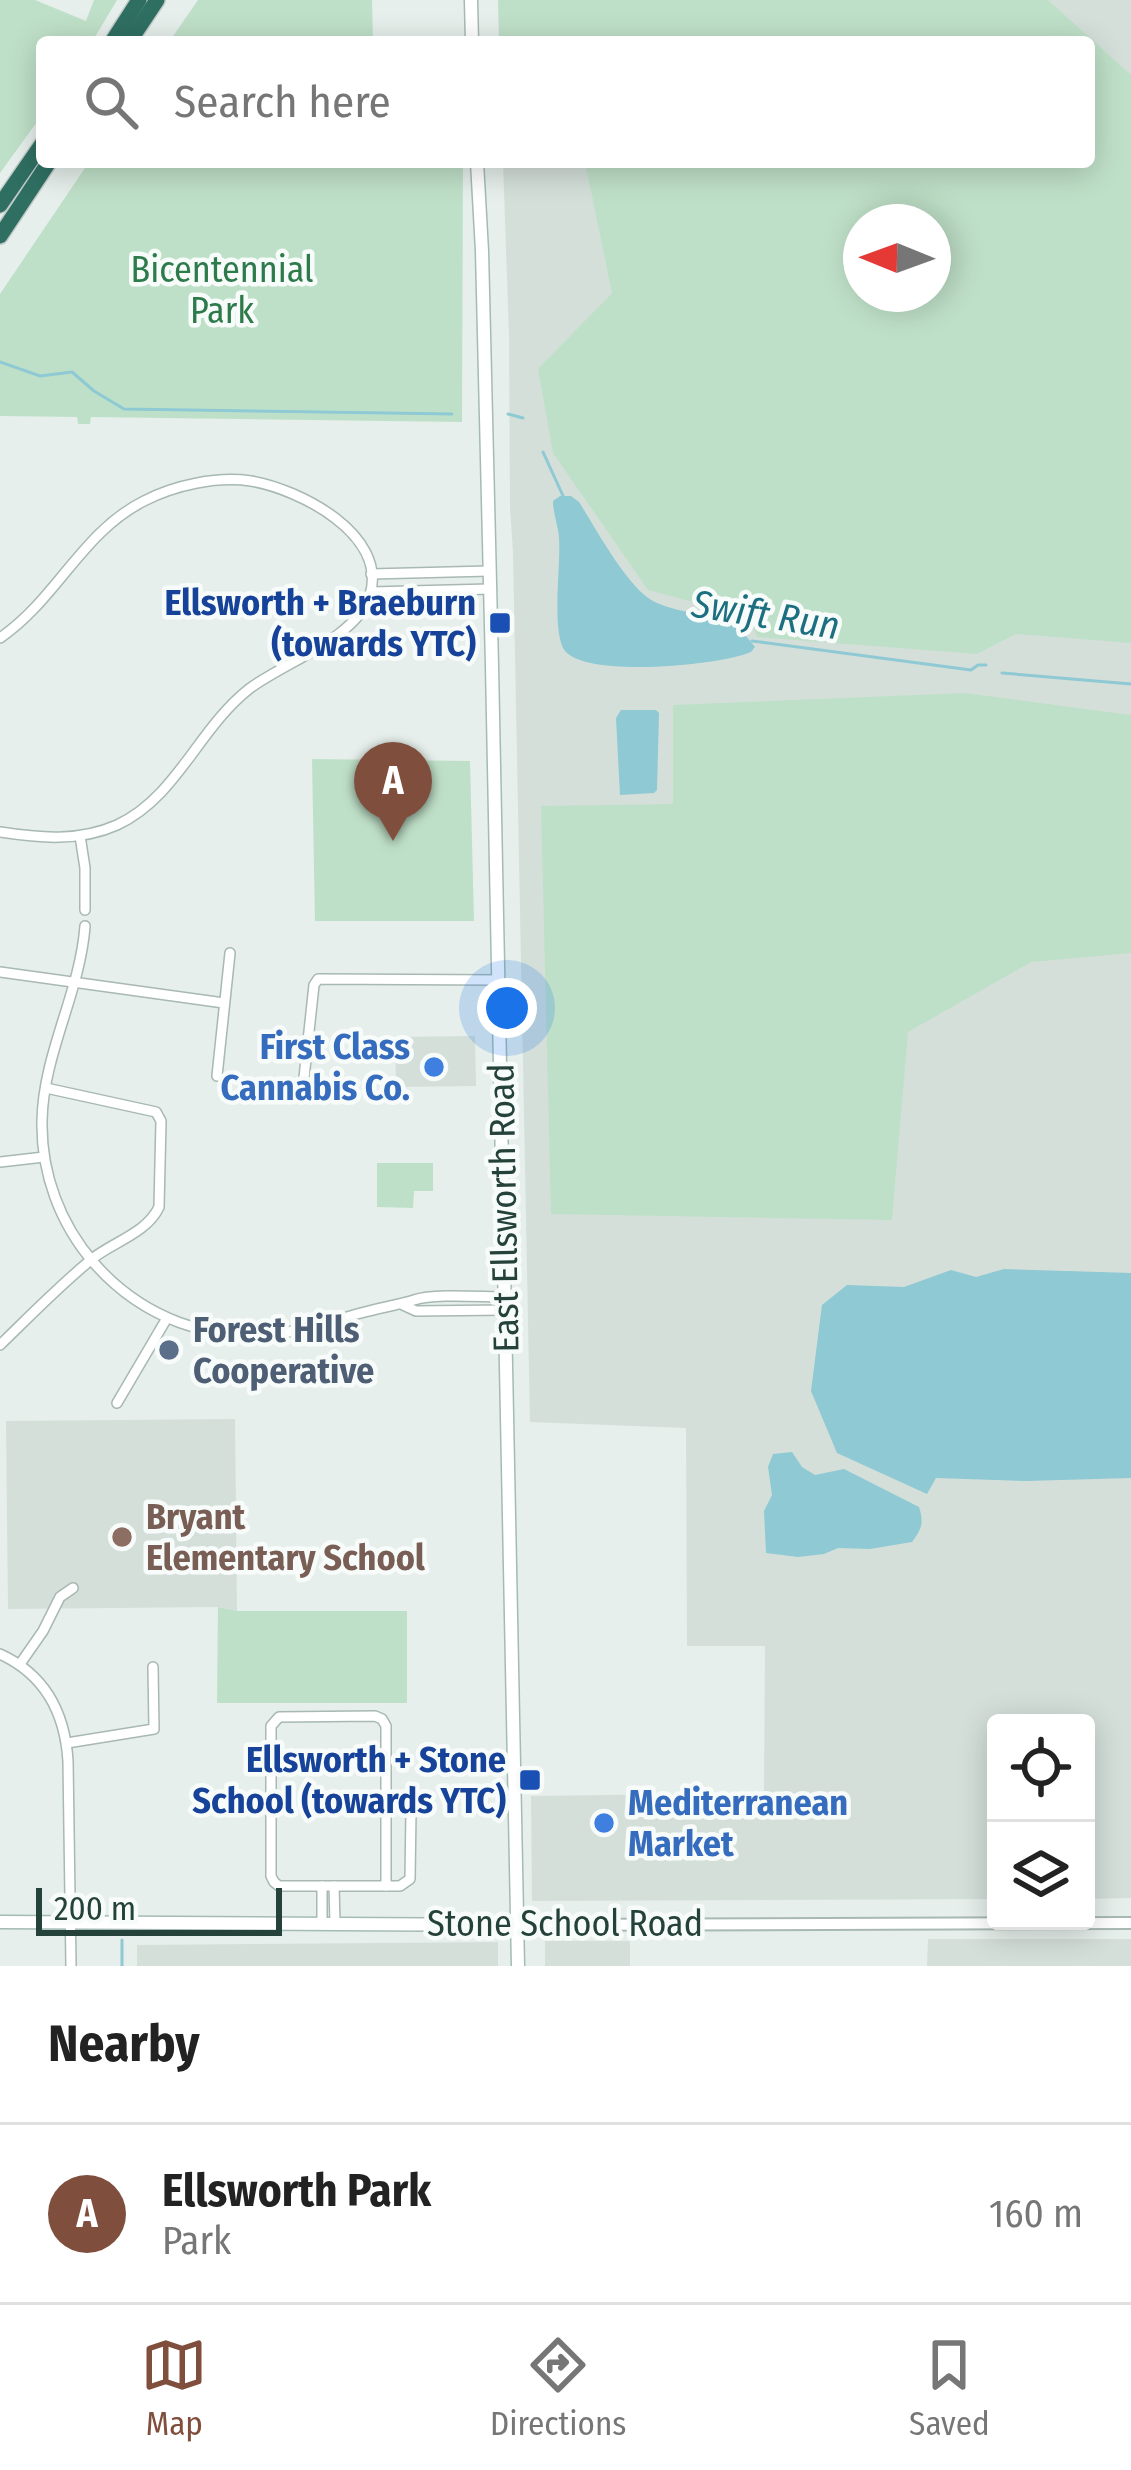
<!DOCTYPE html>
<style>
body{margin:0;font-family:"Fira Sans Condensed",sans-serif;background:#f2f2f2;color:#222}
.controls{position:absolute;right:36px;bottom:36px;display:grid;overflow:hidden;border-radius:12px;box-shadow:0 6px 30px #0003}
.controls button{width:108px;height:108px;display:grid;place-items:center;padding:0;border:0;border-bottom:3px solid #e0e0e0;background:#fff;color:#222;font:60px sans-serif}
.compass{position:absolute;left:843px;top:204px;width:108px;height:108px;border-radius:50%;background:#fff;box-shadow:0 6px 30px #0003;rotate:271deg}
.scale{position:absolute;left:36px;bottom:30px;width:246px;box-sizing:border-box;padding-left:12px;border:6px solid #24423a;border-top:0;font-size:33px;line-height:42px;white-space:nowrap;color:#24423a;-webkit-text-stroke:9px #f7fbf9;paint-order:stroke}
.you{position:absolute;left:507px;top:1008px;width:42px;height:42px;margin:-30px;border:9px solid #fff;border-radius:50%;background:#1a73e8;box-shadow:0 0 0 18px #1a73e833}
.badge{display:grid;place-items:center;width:78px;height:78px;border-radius:50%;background:#804e3d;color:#fff;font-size:39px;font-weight:700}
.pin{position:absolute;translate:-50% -99px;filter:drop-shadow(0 3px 6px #0008)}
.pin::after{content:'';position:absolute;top:63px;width:42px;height:36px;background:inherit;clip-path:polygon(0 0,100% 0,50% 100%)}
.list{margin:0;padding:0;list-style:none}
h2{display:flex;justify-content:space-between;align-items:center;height:156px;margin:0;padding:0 48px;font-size:51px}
h2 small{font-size:39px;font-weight:400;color:#767676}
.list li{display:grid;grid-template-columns:78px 1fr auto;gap:36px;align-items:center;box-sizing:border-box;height:180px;padding:0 48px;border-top:3px solid #e0e0e0}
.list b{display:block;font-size:45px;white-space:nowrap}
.list p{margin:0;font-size:39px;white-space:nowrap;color:#767676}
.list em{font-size:39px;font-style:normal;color:#767676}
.icon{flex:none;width:66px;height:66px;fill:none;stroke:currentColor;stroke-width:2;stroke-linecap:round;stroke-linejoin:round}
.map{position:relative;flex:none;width:1131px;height:1966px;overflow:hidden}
.search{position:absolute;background:#fff;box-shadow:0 6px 30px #0003;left:36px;right:36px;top:36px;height:132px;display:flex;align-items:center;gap:30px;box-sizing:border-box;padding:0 42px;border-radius:12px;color:#767676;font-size:45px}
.sheet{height:336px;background:#fff}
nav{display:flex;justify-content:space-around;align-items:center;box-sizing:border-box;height:168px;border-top:3px solid #e0e0e0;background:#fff;font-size:33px;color:#767676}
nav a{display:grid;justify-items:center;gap:6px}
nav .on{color:#804e3d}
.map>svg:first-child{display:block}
.built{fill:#d4dfda;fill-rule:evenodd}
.green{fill:#bfe0c8;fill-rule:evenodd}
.water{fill:#8ec9d4}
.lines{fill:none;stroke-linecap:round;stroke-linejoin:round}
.stream{stroke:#8ec9d4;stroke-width:3}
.minor-casing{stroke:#a8b8b2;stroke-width:12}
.tertiary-casing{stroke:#a8b8b2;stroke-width:14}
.secondary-casing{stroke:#a4bbb3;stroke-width:15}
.motorway-casing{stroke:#c2cac8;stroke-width:18}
.minor{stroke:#fff;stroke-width:9}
.tertiary{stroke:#fff;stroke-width:10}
.secondary{stroke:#fff;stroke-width:12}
.motorway{stroke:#2f6f62;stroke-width:15}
.transit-dot{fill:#1a4fb4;stroke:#f7fbf9;stroke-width:4.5}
.shop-dot{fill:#3f7fe0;stroke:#f7fbf9;stroke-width:4.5}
.service-dot{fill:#5c6f8a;stroke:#f7fbf9;stroke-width:4.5}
.education-dot{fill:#8d6e63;stroke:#f7fbf9;stroke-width:4.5}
.labels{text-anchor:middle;stroke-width:9;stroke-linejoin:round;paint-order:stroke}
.park-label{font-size:36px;fill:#2d7a4b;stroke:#f7fbf9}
.transit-label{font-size:36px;font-weight:bold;fill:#164399;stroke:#f7fbf9;text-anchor:end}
.shop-label{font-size:36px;font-weight:bold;fill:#366cbe;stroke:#f7fbf9;text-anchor:end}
.street-label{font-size:36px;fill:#24423a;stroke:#f7fbf9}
.service-label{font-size:36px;font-weight:bold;fill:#4e5e75;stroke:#f7fbf9;text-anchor:start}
.education-label{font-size:36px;font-weight:bold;fill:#785e54;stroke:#f7fbf9;text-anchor:start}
.water-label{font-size:39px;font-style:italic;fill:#1c6f80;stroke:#f7fbf9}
</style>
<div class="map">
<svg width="1131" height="1966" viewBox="0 0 1131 1966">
<rect width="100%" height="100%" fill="#e6efeb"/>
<g class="built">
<path d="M 865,0 L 1131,0 L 1131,1898 L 1086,1899 L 1086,1723 L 996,1723 L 996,1899 L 532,1901 L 531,1796 L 764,1793 L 765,1646 L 687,1646 L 686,1428 L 530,1422 L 513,552 L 510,507 L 509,335 L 503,162 L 643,162 L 645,186 L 1089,162 L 1089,42 ZM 861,222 L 933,222 L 933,294 L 861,294 Z"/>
<path d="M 475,1036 L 476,1086 L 396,1087 L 395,1037 Z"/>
<path d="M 235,1419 L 237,1611 L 218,1607 L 8,1609 L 6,1421 Z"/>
<path d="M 928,1939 L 1131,1939 L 1131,1966 L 927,1966 Z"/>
<rect x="545" y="1941" width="85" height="25"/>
<path d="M 498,1942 L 498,1966 L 137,1966 L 137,1945 Z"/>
</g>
<g class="green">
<path d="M 0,0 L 35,0 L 86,21 L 94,0 L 117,0 L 92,42 L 42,42 L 42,115 L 0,173 Z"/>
<path d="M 198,0 L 372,0 L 373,42 L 169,42 Z"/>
<path d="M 498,0 L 1048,0 L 1131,75 L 1131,643 L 1016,634 L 977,654 L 757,637 L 749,617 L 648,590 L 553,453 L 538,369 L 612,293 L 585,162 L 1089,162 L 1089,42 L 499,42 ZM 861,222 L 933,222 L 933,294 L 861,294 Z"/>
<path d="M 89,162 L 463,162 L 462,422 L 91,417 L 90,424 L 78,424 L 77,417 L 0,416 L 0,294 Z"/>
<path d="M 965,693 L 1131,715 L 1131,953 L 1031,962 L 908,1032 L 892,1220 L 551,1214 L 541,806 L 673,804 L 673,705 Z"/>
<path d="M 312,759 L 470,761 L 474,921 L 315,921 Z"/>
<path d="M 377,1163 L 433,1163 L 433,1191 L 414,1191 L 413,1208 L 377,1207 Z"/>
<path d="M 218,1607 L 237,1611 L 407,1611 L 407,1703 L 217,1703 Z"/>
</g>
<g class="water">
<path d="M 560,496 L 571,496 L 579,502 C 595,527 627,587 653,601 C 691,620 726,606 755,647 L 751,652 C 722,665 580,680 563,648 C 552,624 561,566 559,537 C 558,525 553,513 553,501 Z"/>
<path d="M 621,710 L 656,710 L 659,713 L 657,790 L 654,793 L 620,795 L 616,718 Z"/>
<path d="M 1004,1269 L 1131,1273 L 1131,1478 L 1026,1481 L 936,1478 L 927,1494 L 837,1453 L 811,1391 L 822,1305 L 847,1285 L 904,1287 L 951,1270 L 976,1277 Z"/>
<path d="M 792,1452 L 802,1467 L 815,1475 L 844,1469 L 919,1507 C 924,1522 922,1529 912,1542 L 870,1549 L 838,1548 L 824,1554 L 798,1557 L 766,1553 L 764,1511 L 772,1495 L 768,1467 L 773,1454 Z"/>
</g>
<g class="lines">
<g class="stream">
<path d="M 0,362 L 40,376 L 72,372 L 94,391 L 124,409 L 452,414"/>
<path d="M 508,414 L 523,418"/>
<path d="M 543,452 L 564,498"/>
<path d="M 752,641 L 971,670 L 978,665 L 986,665"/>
<path d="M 1002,673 L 1131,684"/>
<path d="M 122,1940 L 122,1966"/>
</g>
<defs>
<g id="minor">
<path d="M 371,574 L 489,571"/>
<path d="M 371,592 L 490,589"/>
<path d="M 0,638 C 56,600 82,532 144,501 C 175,485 217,476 251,481 C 299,489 388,534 370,595 C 357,638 283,663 249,689 C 198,729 177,797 117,825 C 79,842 39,838 0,832"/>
<path d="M 80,836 L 85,868 L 85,910"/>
<path d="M 85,926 C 80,993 43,1054 42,1121 C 41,1173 60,1224 94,1263 C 141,1317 211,1344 282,1333 C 309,1329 335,1320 361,1313 C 379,1308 397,1305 414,1300 C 434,1293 481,1297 505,1297"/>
<path d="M 0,972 L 224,1003"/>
<path d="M 217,1076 L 230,953"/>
<path d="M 303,1087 L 314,985 L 318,979 L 498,980"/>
<path d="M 0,1162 L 44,1157"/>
<path d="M 403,1305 L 416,1311 L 505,1310"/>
<path d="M 0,1345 C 30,1316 60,1285 92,1259 C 113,1242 147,1233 159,1207 L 161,1121 L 156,1112 L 46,1088"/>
<path d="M 117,1403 L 167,1318"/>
<path d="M 0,1654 C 46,1675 65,1713 68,1761 L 71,1966"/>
<path d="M 20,1664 L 43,1631 L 60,1597 L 73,1588"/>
<path d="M 375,1716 L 382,1719 L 386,1726 L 386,1886 L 279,1886 L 274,1882 L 271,1876 L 271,1726 L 279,1717 Z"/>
<path d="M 67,1743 L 154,1729 L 153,1667"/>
<path d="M 386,1802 L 403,1802 L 411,1811 L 410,1879 L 400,1886 L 386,1886"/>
<path d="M 322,1886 L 322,1923"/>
<path d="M 334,1886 L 335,1923"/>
</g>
<path id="tertiary" d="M 517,1925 L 1131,1923"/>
<g id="secondary">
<path d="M 471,0 L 472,42"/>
<path d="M 477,162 L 482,251 L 492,666 L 518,1966"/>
<path d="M 0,1922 L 517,1925"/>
</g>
<g id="motorway">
<path d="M 112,42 L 139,0"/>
<path d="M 129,42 L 157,0"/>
<path d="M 0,205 L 42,144"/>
<path d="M 0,236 L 49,162"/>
</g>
</defs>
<use href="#minor" class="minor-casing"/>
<use href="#tertiary" class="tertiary-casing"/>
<use href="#secondary" class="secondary-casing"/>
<use href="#motorway" class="motorway-casing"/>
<use href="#minor" class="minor"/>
<use href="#tertiary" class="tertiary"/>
<use href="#secondary" class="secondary"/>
<use href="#motorway" class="motorway"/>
</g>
<g class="transit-dot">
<rect x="488" y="611" width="24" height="24" rx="6"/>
<rect x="518" y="1768" width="24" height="24" rx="6"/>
</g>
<g class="shop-dot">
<circle cx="434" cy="1067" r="12"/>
<circle cx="604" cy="1823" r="12"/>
</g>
<circle class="service-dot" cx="169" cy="1350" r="12"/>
<circle class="education-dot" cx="122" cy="1537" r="12"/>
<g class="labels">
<g class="park-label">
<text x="222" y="282">Bicentennial<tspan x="222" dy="41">Park</tspan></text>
</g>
<g class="transit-label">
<text x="476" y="615">Ellsworth + Braeburn<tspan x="476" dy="41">(towards YTC)</tspan></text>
<text x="506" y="1772">Ellsworth + Stone<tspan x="506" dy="41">School (towards YTC)</tspan></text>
</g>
<g class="shop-label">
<text x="410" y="1059">First Class<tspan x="410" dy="41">Cannabis Co.</tspan></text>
<text x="628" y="1815" text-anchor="start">Mediterranean<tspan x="628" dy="41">Market</tspan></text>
</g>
<g class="street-label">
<text transform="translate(503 1208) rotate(-91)" y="13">East Ellsworth Road</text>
<text x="565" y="1936">Stone School Road</text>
</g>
<g class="service-label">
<text x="193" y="1342">Forest Hills<tspan x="193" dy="41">Cooperative</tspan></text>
</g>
<g class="education-label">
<text x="146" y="1529">Bryant<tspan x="146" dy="41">Elementary School</tspan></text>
</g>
<g class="water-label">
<text transform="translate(766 614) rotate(9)" y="14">Swift Run</text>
</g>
</g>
</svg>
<div class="controls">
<button><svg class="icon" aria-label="locate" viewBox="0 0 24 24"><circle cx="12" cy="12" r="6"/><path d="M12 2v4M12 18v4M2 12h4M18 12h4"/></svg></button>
<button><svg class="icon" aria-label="layers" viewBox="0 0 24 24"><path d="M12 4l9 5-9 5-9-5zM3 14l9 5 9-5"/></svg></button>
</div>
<svg class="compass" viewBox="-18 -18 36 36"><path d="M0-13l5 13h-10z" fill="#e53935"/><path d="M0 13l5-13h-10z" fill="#767676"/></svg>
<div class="scale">200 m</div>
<div class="you"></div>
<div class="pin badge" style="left:393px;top:841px">A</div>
<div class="search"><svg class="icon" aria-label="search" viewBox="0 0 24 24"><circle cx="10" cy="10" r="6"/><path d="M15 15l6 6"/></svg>Search here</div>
</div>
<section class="sheet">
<h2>Nearby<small></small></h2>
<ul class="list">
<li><span class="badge">A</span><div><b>Ellsworth Park</b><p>Park</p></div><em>160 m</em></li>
</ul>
</section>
<nav>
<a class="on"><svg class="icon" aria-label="map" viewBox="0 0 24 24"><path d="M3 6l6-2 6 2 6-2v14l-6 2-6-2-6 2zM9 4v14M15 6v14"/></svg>Map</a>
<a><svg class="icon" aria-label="directions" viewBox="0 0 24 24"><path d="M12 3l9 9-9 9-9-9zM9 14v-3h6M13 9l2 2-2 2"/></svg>Directions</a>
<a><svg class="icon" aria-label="saved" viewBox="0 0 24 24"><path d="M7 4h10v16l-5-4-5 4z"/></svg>Saved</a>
</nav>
